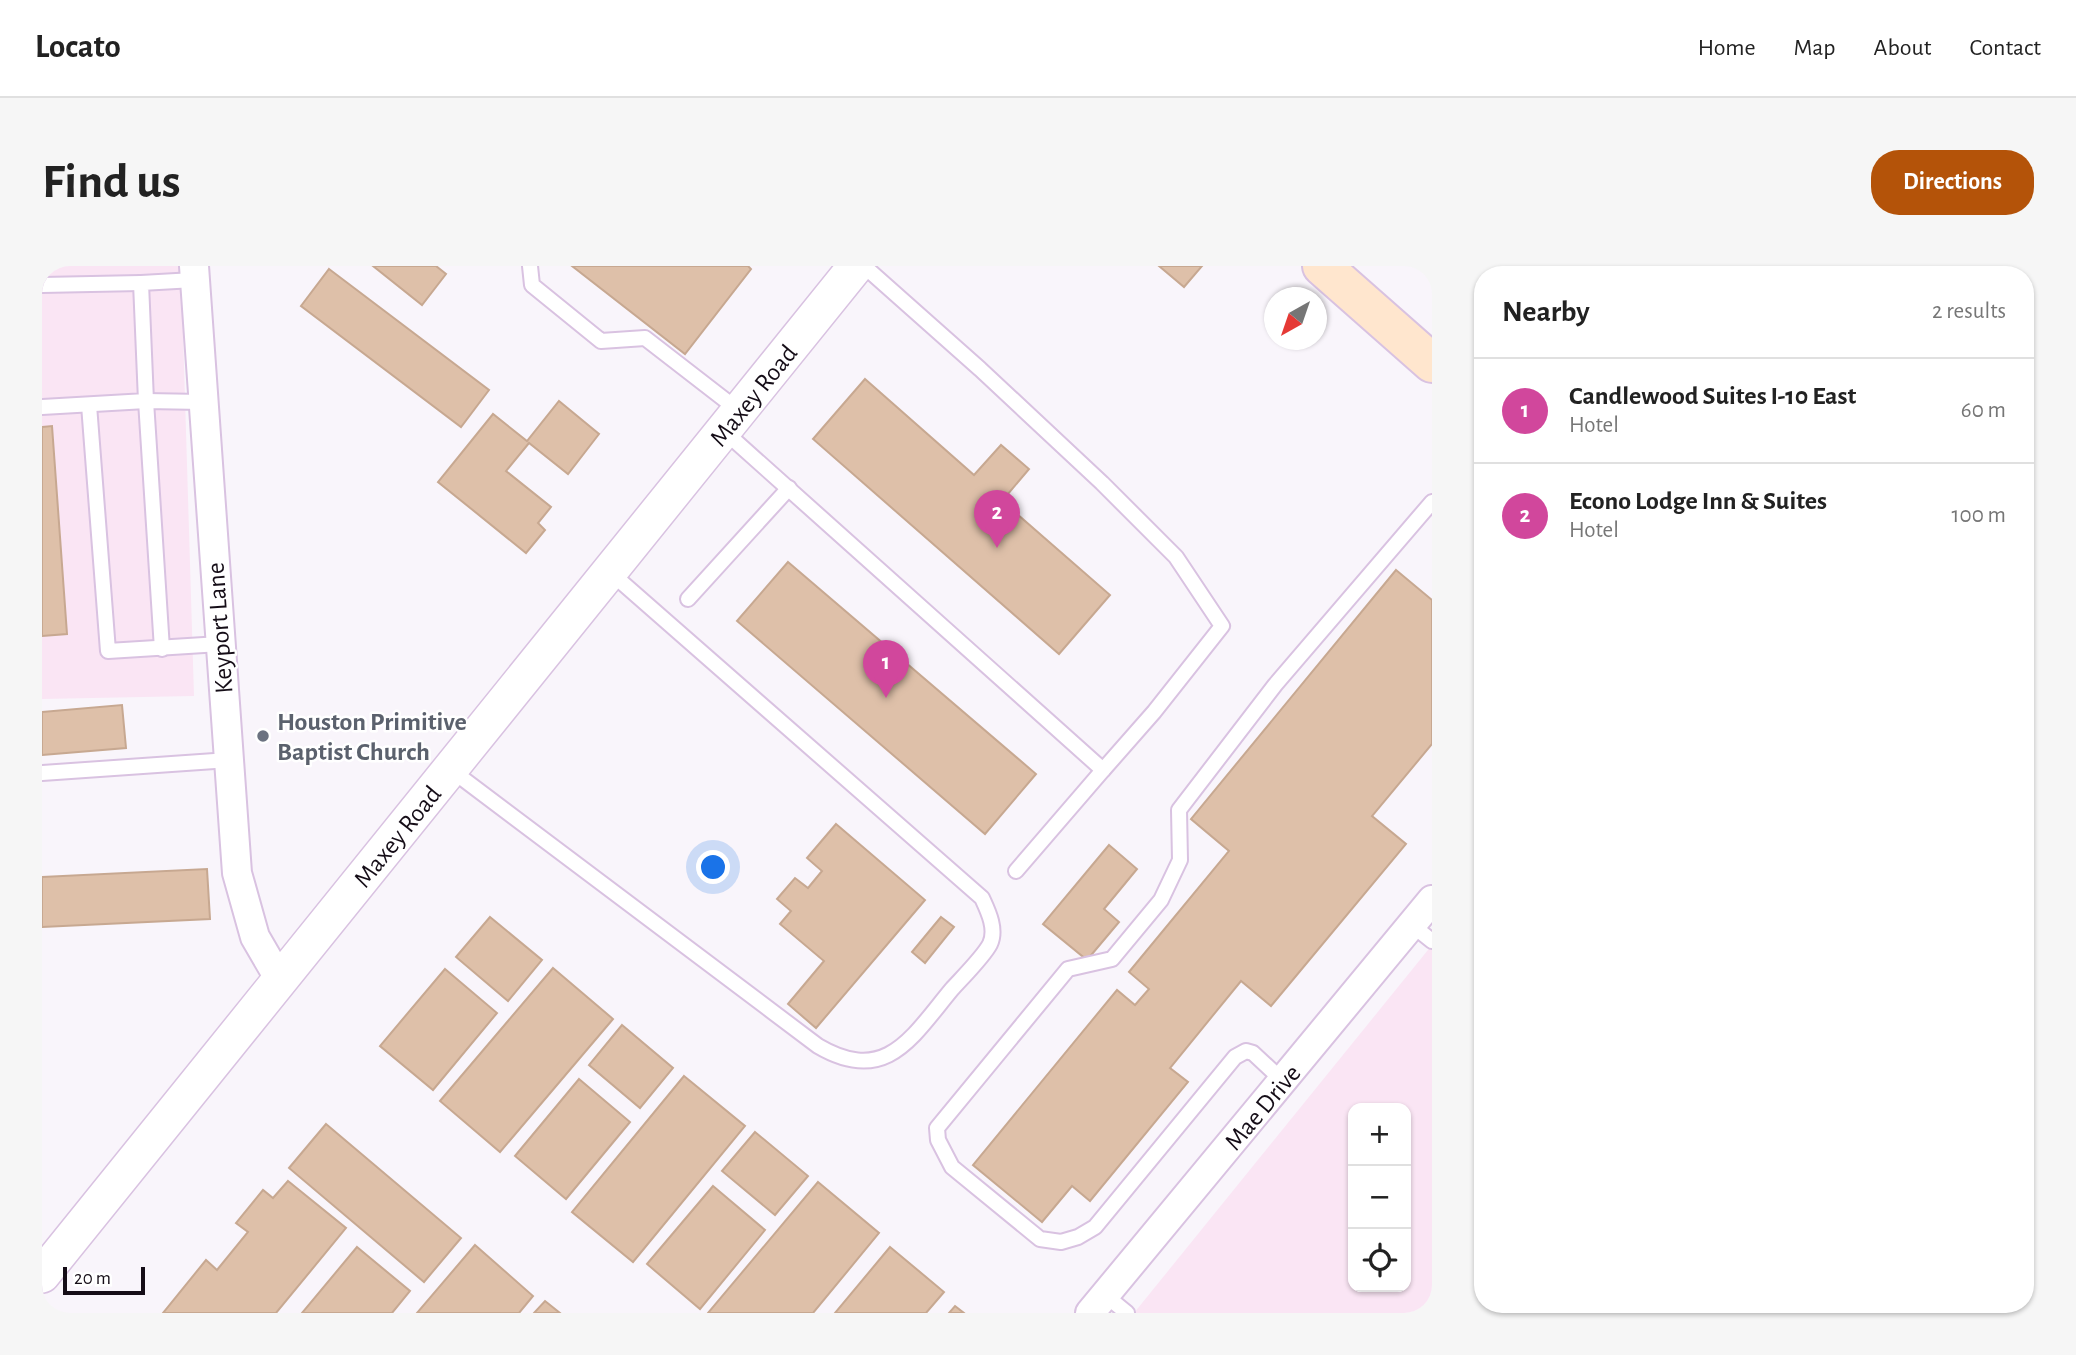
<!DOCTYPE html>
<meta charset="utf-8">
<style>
body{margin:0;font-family:"Alegreya Sans",sans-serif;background:#f6f6f6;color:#222}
.controls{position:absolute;right:21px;bottom:21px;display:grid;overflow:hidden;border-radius:14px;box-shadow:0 2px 5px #0004}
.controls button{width:63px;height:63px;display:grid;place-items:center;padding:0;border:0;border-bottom:2px solid #e0e0e0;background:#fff;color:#222;font:35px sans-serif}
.compass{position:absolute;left:1222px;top:21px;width:63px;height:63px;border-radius:50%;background:#fff;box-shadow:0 2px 5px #0004;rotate:220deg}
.scale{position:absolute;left:21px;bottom:18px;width:82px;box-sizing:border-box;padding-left:7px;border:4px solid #150d17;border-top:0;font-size:19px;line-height:24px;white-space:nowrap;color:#150d17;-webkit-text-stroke:5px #fff;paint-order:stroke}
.you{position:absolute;left:672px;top:602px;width:24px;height:24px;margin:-18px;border:5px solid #fff;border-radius:50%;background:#1a73e8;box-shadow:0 0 0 10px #1a73e833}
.badge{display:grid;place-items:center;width:46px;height:46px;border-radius:50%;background:#b45309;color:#fff;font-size:23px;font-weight:700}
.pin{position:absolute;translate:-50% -58px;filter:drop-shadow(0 2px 4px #0008)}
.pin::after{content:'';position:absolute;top:37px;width:24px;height:21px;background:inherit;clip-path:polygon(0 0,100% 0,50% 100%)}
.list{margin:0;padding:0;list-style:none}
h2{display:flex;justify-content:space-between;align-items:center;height:91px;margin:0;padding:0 28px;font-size:30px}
h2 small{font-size:23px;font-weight:400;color:#767676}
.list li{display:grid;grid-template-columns:46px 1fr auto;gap:21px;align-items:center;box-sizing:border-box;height:105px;padding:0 28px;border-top:2px solid #e0e0e0}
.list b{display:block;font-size:26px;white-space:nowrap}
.list p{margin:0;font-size:23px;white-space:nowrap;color:#767676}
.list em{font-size:23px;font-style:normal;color:#767676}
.icon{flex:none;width:38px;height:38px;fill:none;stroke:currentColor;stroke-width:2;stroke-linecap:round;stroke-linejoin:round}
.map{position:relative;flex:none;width:1390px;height:1047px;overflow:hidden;border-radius:28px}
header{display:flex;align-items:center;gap:42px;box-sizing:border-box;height:98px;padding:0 35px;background:#fff;border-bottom:2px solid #e0e0e0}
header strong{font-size:33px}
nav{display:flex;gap:38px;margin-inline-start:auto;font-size:24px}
.intro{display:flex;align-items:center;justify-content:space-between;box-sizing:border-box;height:168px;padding:0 42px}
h1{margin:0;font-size:49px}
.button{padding:18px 32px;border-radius:28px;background:#b45309;color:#fff;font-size:24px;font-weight:700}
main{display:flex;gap:42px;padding:0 42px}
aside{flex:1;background:#fff;border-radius:28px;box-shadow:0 2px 5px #0004}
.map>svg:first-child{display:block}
.commercial{fill:#fae5f4;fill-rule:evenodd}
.building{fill:#dec0a9;stroke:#c7a891;stroke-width:2}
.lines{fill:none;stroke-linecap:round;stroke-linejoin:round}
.service-casing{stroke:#d9c2e1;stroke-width:18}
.minor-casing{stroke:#d9c2e1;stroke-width:32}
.tertiary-casing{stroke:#d9c2e1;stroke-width:38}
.secondary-casing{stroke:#d9c2e1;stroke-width:42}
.service{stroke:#fff;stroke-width:14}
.minor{stroke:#fff;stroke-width:28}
.tertiary{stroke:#fff;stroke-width:35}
.secondary{stroke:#ffe6ce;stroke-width:38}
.worship-dot{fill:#6b7280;stroke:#fff;stroke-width:2.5}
.labels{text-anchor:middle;stroke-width:5;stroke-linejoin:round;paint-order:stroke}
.street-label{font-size:26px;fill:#150d17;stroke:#fff}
.worship-label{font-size:26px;font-weight:bold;fill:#5b616d;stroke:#fff;text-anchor:start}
</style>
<header>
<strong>Locato</strong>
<nav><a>Home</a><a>Map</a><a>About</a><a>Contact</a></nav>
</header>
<div class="intro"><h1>Find us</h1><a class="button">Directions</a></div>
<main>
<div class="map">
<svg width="1390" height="1047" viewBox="0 0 1390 1047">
<rect width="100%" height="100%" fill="#f9f5fb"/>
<g class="commercial">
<path d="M 0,0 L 139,0 L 152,430 L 0,433 Z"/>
<path d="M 1390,679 L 1390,1047 L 1092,1047 ZM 1311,842 L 1364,842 L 1364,1021 L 1311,1021 Z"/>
</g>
<g class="building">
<path d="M 331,0 L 394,0 L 404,8 L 380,39 Z"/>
<path d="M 530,0 L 706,0 L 709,3 L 643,88 Z"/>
<path d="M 1117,0 L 1160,0 L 1142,21 Z"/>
<path d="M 287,3 L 447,124 L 419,161 L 259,40 Z"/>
<path d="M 823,113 L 932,209 L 959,179 L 987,203 L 960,235 L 1068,329 L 1017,388 L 771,173 Z"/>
<path d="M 517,135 L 557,168 L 526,208 L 487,177 L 464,205 L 509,241 L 496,257 L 503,264 L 484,287 L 396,216 L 451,148 L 485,175 Z"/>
<path d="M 10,160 L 25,368 L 0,370 L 0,161 Z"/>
<path d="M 746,296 L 994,508 L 943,568 L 695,355 Z"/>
<path d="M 1354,304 L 1390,334 L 1390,478 L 1330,550 L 1364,578 L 1229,740 L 1199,715 L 1128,802 L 1146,816 L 1048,935 L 1030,920 L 1000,956 L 931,899 L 1075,724 L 1093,739 L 1107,723 L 1087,706 L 1187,585 L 1149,553 Z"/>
<path d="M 80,439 L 84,482 L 0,489 L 0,446 Z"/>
<path d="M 794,558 L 883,634 L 774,762 L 746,738 L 782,695 L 738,658 L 749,645 L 735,633 L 753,612 L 766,622 L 780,605 L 765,592 Z"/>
<path d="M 1067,579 L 1095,603 L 1062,643 L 1077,656 L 1045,694 L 1001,658 Z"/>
<path d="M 165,603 L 168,653 L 0,661 L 0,611 Z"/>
<path d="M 448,651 L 500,694 L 466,735 L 414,691 Z"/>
<path d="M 899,651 L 912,661 L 883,697 L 870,686 Z"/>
<path d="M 511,702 L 571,753 L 458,886 L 398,835 Z"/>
<path d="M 403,703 L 455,747 L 391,824 L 338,780 Z"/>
<path d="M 580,759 L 631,802 L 598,842 L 547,799 Z"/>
<path d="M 642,810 L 703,860 L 591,996 L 530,946 Z"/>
<path d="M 537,813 L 588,856 L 524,933 L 473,890 Z"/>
<path d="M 284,858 L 419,972 L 382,1016 L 247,902 Z"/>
<path d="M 713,866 L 766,910 L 733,949 L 680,905 Z"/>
<path d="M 246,915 L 304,962 L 234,1047 L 121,1047 L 164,994 L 175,1004 L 206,966 L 194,957 L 221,924 L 231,932 Z"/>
<path d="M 776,916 L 837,967 L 771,1047 L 666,1047 Z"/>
<path d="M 671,920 L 723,964 L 658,1043 L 605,998 Z"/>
<path d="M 433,979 L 491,1030 L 477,1047 L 375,1047 Z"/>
<path d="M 315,981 L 368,1025 L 350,1047 L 260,1047 Z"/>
<path d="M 848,981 L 902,1026 L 884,1047 L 793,1047 Z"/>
<path d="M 503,1035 L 518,1047 L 492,1047 Z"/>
<path d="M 913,1040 L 922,1047 L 907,1047 Z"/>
</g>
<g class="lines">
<defs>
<g id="service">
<path d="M 488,0 L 490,19 L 559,75 L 603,72 L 696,144"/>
<path d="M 822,0 L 938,103 L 1060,217 L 1134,291 L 1180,360 L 1112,446 L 1061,504"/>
<path d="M 0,19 L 99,17"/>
<path d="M 47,139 L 66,385 L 178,378"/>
<path d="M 0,141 L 104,135 L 99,17 L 152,14"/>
<path d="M 682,165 L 1061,504 L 974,605"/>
<path d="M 646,333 L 747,222"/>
<path d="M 120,383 L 104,135 L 161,136"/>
<path d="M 408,503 L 776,780 C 844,820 870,771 910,723 C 920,712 942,690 948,678 C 955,663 946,645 940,632 L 568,306"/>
<path d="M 0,507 L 187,494"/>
<path d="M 1370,659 L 1390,675"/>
<path d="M 1241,815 L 1211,787 L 1204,785 L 1193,791 L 1053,961 L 1036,971 L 1019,976 L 998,973 L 910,901 L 896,874 L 895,862 L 1026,703 L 1070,693 L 1119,634 L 1138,594 L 1137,544 L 1233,419 L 1390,236"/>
<path d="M 1063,1029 L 1085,1047"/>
</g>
<g id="minor">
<path d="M 152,0 L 195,607 L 213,671 L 238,714"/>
<path d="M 1048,1047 L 1390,634"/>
</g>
<path id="tertiary" d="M 0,1009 L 814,0"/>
<path id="secondary" d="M 1280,0 L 1390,97"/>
</defs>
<use href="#service" class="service-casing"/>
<use href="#minor" class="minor-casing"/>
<use href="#tertiary" class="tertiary-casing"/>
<use href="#secondary" class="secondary-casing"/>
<use href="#service" class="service"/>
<use href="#minor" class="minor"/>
<use href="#tertiary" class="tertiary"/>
<use href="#secondary" class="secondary"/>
</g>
<circle class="worship-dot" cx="221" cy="470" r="7"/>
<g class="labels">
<g class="street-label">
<text transform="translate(711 129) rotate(-51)" y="9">Maxey Road</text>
<text transform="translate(177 362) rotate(-94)" y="9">Keyport Lane</text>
<text transform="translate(355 570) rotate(-51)" y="9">Maxey Road</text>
<text transform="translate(1220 841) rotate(-50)" y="9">Mae Drive</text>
</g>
<g class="worship-label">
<text x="235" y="464">Houston Primitive<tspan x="235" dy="30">Baptist Church</tspan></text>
</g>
</g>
</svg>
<div class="controls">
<button>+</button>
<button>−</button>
<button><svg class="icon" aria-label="locate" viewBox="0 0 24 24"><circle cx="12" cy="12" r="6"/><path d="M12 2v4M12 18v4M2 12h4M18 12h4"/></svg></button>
</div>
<svg class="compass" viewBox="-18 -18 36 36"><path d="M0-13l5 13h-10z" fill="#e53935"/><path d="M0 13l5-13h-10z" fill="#767676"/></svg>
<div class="scale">20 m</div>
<div class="you"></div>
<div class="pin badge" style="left:844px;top:432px;background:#d1479c">1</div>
<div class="pin badge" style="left:955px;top:282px;background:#d1479c">2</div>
</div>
<aside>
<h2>Nearby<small>2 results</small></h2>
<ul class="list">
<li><span class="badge" style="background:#d1479c">1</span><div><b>Candlewood Suites I-10 East</b><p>Hotel</p></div><em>60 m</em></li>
<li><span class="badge" style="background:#d1479c">2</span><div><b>Econo Lodge Inn &amp; Suites</b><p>Hotel</p></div><em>100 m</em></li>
</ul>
</aside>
</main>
